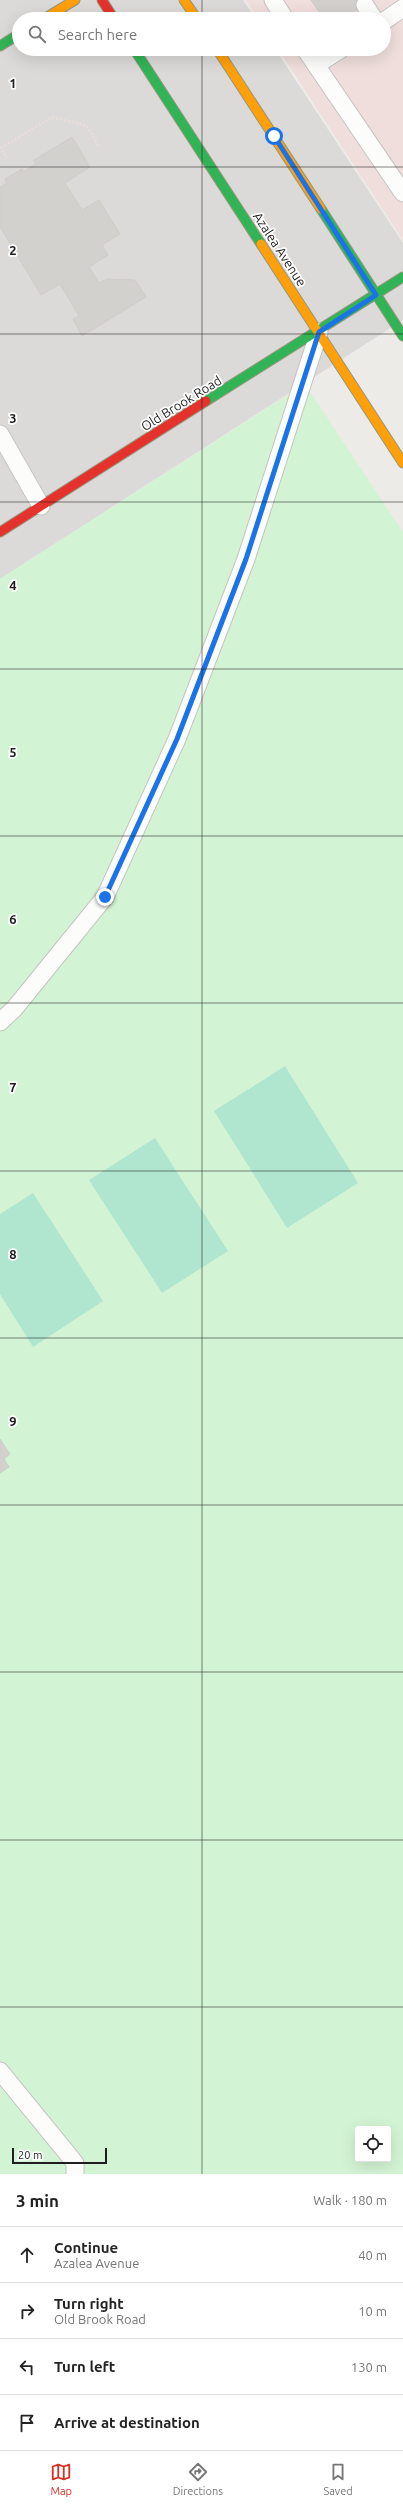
<!DOCTYPE html>
<meta charset="utf-8">
<style>
body{margin:0;font-family:Ubuntu,sans-serif;background:#f6f6f6;color:#222}
.controls{position:absolute;right:12px;bottom:12px;display:grid;overflow:hidden;border-radius:4px;box-shadow:0 4px 16px #0002}
.controls button{width:36px;height:36px;display:grid;place-items:center;padding:0;border:0;border-bottom:1px solid #e0e0e0;background:#fff;color:#222;font:20px sans-serif}
.scale{position:absolute;left:12px;bottom:10px;width:95px;box-sizing:border-box;padding-left:4px;border:2px solid #1e1e1e;border-top:0;font-size:11px;line-height:14px;white-space:nowrap;color:#1e1e1e;-webkit-text-stroke:3px #fff;paint-order:stroke}
.stop{position:absolute;width:12px;height:12px;margin:-9px;border:3px solid #1a73e8;border-radius:50%;background:#fff}
.stop.end{background:#1a73e8;border-color:#fff;box-shadow:0 1px 4px #0008}
.list{margin:0;padding:0;list-style:none}
h2{display:flex;justify-content:space-between;align-items:center;height:52px;margin:0;padding:0 16px;font-size:17px}
h2 small{font-size:13px;font-weight:400;color:#767676}
.list li{display:grid;grid-template-columns:26px 1fr auto;gap:12px;align-items:center;box-sizing:border-box;height:56px;padding:0 16px;border-top:1px solid #e0e0e0}
.list b{display:block;font-size:15px;white-space:nowrap}
.list p{margin:0;font-size:13px;white-space:nowrap;color:#767676}
.list em{font-size:13px;font-style:normal;color:#767676}
.icon{flex:none;width:22px;height:22px;fill:none;stroke:currentColor;stroke-width:2;stroke-linecap:round;stroke-linejoin:round}
.map{position:relative;flex:none;width:403px;height:2174px;overflow:hidden}
.search{position:absolute;background:#fff;box-shadow:0 4px 16px #0002;left:12px;right:12px;top:12px;height:44px;display:flex;align-items:center;gap:10px;box-sizing:border-box;padding:0 14px;border-radius:22px;color:#767676;font-size:15px}
.sheet{height:276px;background:#fff}
nav{display:flex;justify-content:space-around;align-items:center;box-sizing:border-box;height:56px;border-top:1px solid #e0e0e0;background:#fff;font-size:11px;color:#767676}
nav a{display:grid;justify-items:center;gap:2px}
nav .on{color:#d93025}
.map>svg:first-child{display:block}
.residential{fill:#dbdad8}
.commercial{fill:#efdedb}
.park{fill:#d3f4d4;fill-rule:evenodd}
.pitch{fill:#b0e6cf}
.building{fill:#d3d1ce;stroke:#d0ccc8}
.lines{fill:none;stroke-linecap:round;stroke-linejoin:round}
.lane-casing{stroke:#c5c4c3;stroke-width:19}
.fast-casing{stroke:#95977e;stroke-width:11}
.slow-casing{stroke:#95977e;stroke-width:11}
.jam-casing{stroke:#95977e;stroke-width:11}
.path{stroke:#ebdbd9;stroke-width:2.5;stroke-dasharray:2 2;stroke-linecap:butt}
.lane{stroke:#fcfcfb;stroke-width:17}
.fast{stroke:#30b455;stroke-width:9}
.slow{stroke:#ff9f0a;stroke-width:9}
.jam{stroke:#e5322d;stroke-width:9}
.route{stroke:#1a73e8;stroke-width:5}
.grid{fill:none;stroke:#1e1e1e;stroke-width:1;stroke-opacity:0.55}
.labels{text-anchor:middle;stroke-width:3.5;stroke-linejoin:round;paint-order:stroke}
.street-label{font-size:13px;fill:#1e1e1e;stroke:#fff}
.grid-label{font-size:13px;text-anchor:middle;font-weight:bold;fill:#1e1e1e;stroke:#fff;stroke-width:3.5;stroke-linejoin:round;paint-order:stroke}
</style>
<div class="map">
<svg width="403" height="2174" viewBox="0 0 403 2174">
<rect width="100%" height="100%" fill="#ecebe7"/>
<path class="residential" d="M 0,0 L 243,0 L 256,19 L 19,19 L 19,49 L 275,49 L 403,243 L 403,320 L 0,579 Z"/>
<path class="commercial" d="M 246,0 L 403,0 L 403,240 L 278,49 L 384,49 L 384,19 L 259,19 Z"/>
<path class="park" d="M 305,384 L 403,532 L 403,2174 L 0,2174 L 0,579 ZM 358,2129 L 388,2129 L 388,2159 L 358,2159 Z"/>
<g class="pitch">
<path d="M 285,1066 L 358,1183 L 287,1228 L 214,1111 Z"/>
<path d="M 155,1138 L 228,1251 L 162,1293 L 89,1180 Z"/>
<path d="M 33,1193 L 103,1301 L 33,1347 L 0,1294 L 0,1214 Z"/>
</g>
<g class="building">
<path d="M 311,0 L 372,0 L 343,19 L 324,19 Z"/>
<path d="M 72,137 L 90,167 L 65,183 L 82,210 L 99,200 L 120,234 L 102,245 L 108,255 L 89,267 L 99,283 L 107,279 L 135,280 L 146,297 L 82,336 L 73,319 L 79,316 L 60,284 L 41,295 L 0,227 L 0,187 L 7,183 L 5,179 L 22,169 L 23,172 L 36,164 L 34,160 Z"/>
<path d="M 0,1439 L 10,1454 L 4,1459 L 9,1467 L 0,1473 Z"/>
</g>
<g class="lines">
<defs>
<g id="lane">
<path d="M 273,0 L 285,19"/>
<path d="M 365,5 L 374,19"/>
<path d="M 384,21 L 403,8"/>
<path d="M 305,49 L 403,193"/>
<path d="M 316,65 L 341,49"/>
<path d="M 0,434 L 41,506"/>
<path d="M 0,1022 L 14,1009 L 105,897 L 177,739 L 246,559 L 319,332"/>
<path d="M 0,2071 L 75,2163 L 75,2174"/>
</g>
<g id="fast">
<path d="M 0,46 L 19,34"/>
<path d="M 134,49 L 261,244"/>
<path d="M 321,209 L 403,336"/>
<path d="M 206,401 L 403,277"/>
</g>
<g id="slow">
<path d="M 184,0 L 197,19"/>
<path d="M 44,19 L 75,0"/>
<path d="M 217,49 L 321,209"/>
<path d="M 261,244 L 403,463"/>
</g>
<g id="jam">
<path d="M 102,0 L 114,19"/>
<path d="M 0,532 L 206,401"/>
</g>
</defs>
<use href="#lane" class="lane-casing"/>
<use href="#fast" class="fast-casing"/>
<use href="#slow" class="slow-casing"/>
<use href="#jam" class="jam-casing"/>
<g class="path">
<path d="M 0,147 L 7,158"/>
<path d="M 1,148 L 52,117 L 87,126 L 99,147"/>
</g>
<use href="#lane" class="lane"/>
<use href="#fast" class="fast"/>
<use href="#slow" class="slow"/>
<use href="#jam" class="jam"/>
</g>
<g class="lines">
<path class="route" d="M 105,897 L 177,739 L 246,559 L 319,332 L 376,295 L 274,136"/>
</g>
<path class="grid" d="M 202,0 L 202,19M 202,49 L 202,2174M 0,167 L 403,167M 0,334 L 403,334M 0,502 L 403,502M 0,669 L 403,669M 0,836 L 403,836M 0,1003 L 403,1003M 0,1171 L 403,1171M 0,1338 L 403,1338M 0,1505 L 403,1505M 0,1672 L 403,1672M 0,1840 L 403,1840M 0,2007 L 403,2007"/>
<g class="labels">
<g class="street-label">
<text transform="translate(280 249) rotate(57)" y="5">Azalea Avenue</text>
<text transform="translate(181 403) rotate(-32)" y="5">Old Brook Road</text>
</g>
</g>
<g class="grid-label">
<text x="13" y="88">1</text>
<text x="13" y="255">2</text>
<text x="13" y="423">3</text>
<text x="13" y="590">4</text>
<text x="13" y="757">5</text>
<text x="13" y="924">6</text>
<text x="13" y="1092">7</text>
<text x="13" y="1259">8</text>
<text x="13" y="1426">9</text>
</g>
</svg>
<div class="controls">
<button><svg class="icon" aria-label="locate" viewBox="0 0 24 24"><circle cx="12" cy="12" r="6"/><path d="M12 2v4M12 18v4M2 12h4M18 12h4"/></svg></button>
</div>
<div class="scale">20 m</div>
<div class="stop" style="left:274px;top:136px"></div>
<div class="stop end" style="left:105px;top:897px"></div>
<div class="search"><svg class="icon" aria-label="search" viewBox="0 0 24 24"><circle cx="10" cy="10" r="6"/><path d="M15 15l6 6"/></svg>Search here</div>
</div>
<section class="sheet">
<h2>3 min<small>Walk · 180 m</small></h2>
<ul class="list">
<li><svg class="icon" aria-label="ahead" viewBox="0 0 24 24"><path d="M12 20V5M6 11l6-6 6 6"/></svg><div><b>Continue</b><p>Azalea Avenue</p></div><em>40 m</em></li>
<li><svg class="icon" aria-label="right" viewBox="0 0 24 24"><path d="M7 20v-9h11M14 6l5 5-5 5"/></svg><div><b>Turn right</b><p>Old Brook Road</p></div><em>10 m</em></li>
<li><svg class="icon" aria-label="left" viewBox="0 0 24 24"><path d="M17 20v-9H6M10 6l-5 5 5 5"/></svg><div><b>Turn left</b></div><em>130 m</em></li>
<li><svg class="icon" aria-label="arrive" viewBox="0 0 24 24"><path d="M6 21V4h12l-3 4 3 4H6"/></svg><div><b>Arrive at destination</b></div></li>
</ul>
</section>
<nav>
<a class="on"><svg class="icon" aria-label="map" viewBox="0 0 24 24"><path d="M3 6l6-2 6 2 6-2v14l-6 2-6-2-6 2zM9 4v14M15 6v14"/></svg>Map</a>
<a><svg class="icon" aria-label="directions" viewBox="0 0 24 24"><path d="M12 3l9 9-9 9-9-9zM9 14v-3h6M13 9l2 2-2 2"/></svg>Directions</a>
<a><svg class="icon" aria-label="saved" viewBox="0 0 24 24"><path d="M7 4h10v16l-5-4-5 4z"/></svg>Saved</a>
</nav>
